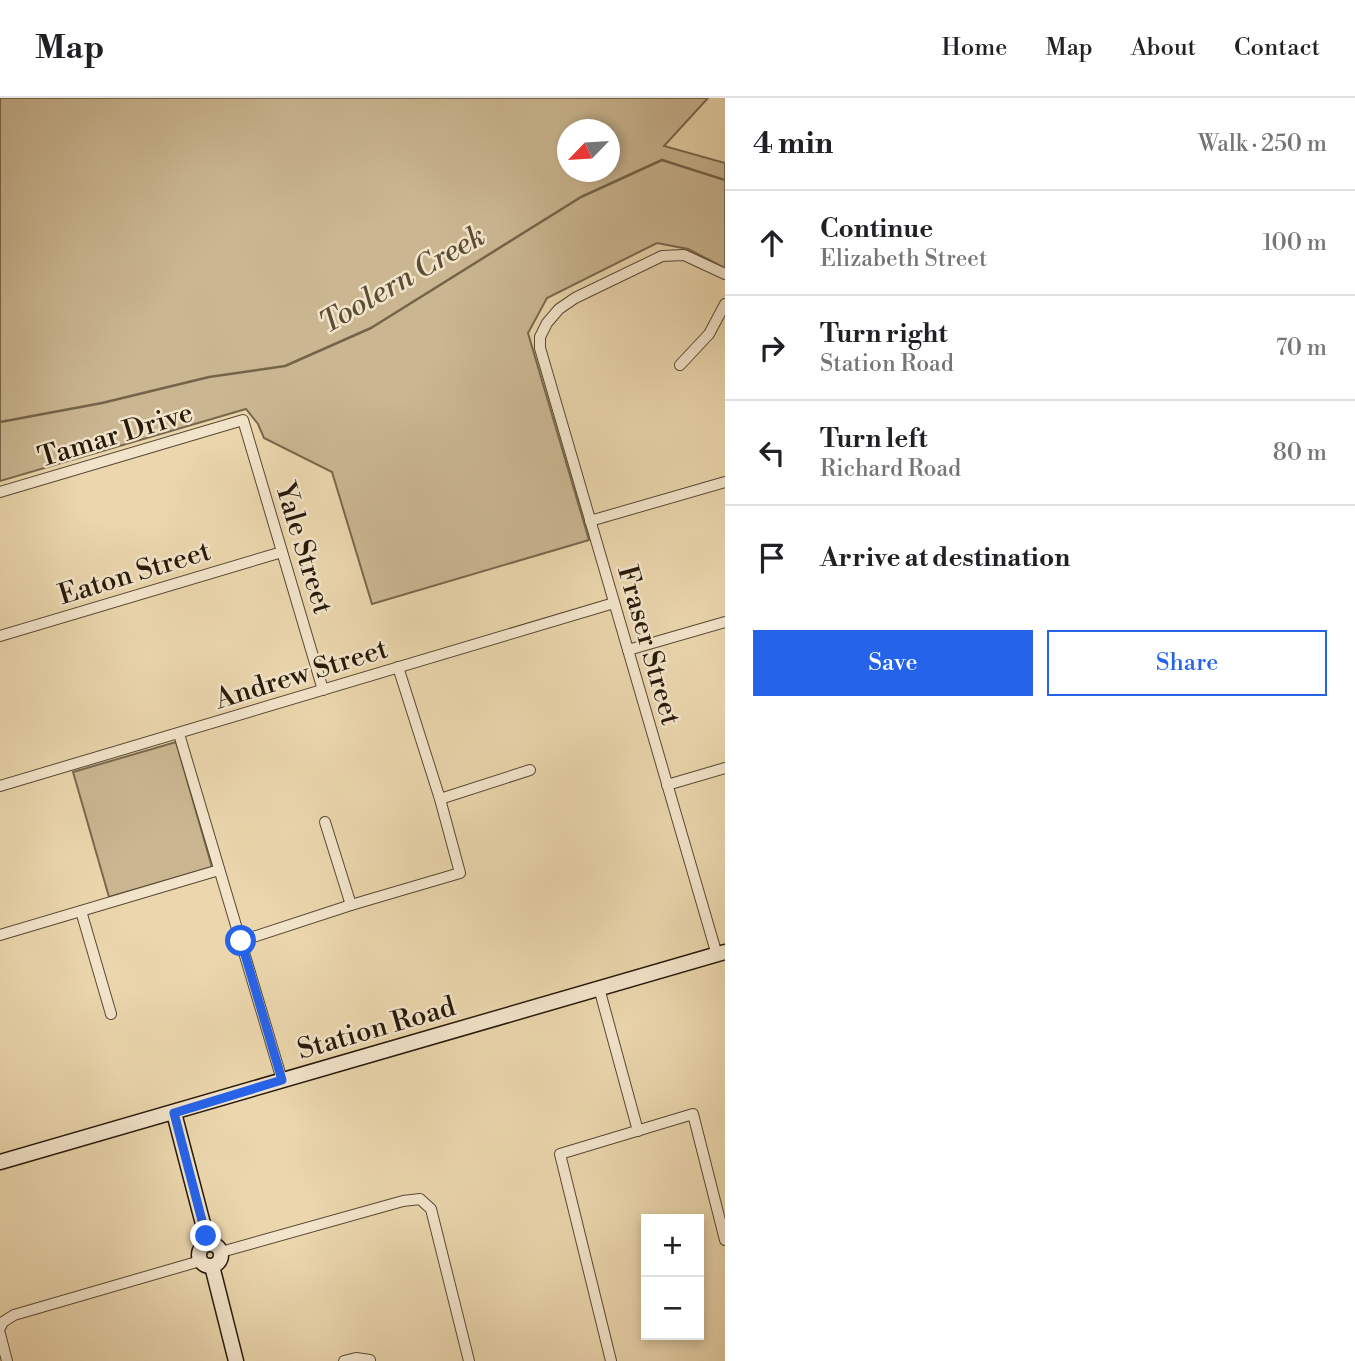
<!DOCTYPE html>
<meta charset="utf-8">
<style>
body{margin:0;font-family:"Libre Bodoni",serif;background:#f2f2f2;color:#202124}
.controls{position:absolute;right:21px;bottom:21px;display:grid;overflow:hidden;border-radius:0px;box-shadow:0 4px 10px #0003}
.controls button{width:63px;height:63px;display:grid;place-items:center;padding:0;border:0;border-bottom:2px solid #e0e0e0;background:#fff;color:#202124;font:35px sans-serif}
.compass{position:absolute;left:557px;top:21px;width:63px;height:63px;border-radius:50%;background:#fff;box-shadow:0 4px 10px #0003;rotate:245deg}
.stop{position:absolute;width:21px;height:21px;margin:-16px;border:5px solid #2563eb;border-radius:50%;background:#fff}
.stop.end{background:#2563eb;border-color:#fff;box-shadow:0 2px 7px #0008}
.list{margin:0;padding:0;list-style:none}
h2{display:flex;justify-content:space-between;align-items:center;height:91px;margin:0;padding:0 28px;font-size:30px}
h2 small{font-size:23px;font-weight:400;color:#757577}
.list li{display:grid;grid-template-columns:46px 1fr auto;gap:21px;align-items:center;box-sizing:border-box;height:105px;padding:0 28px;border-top:2px solid #e0e0e0}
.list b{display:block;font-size:26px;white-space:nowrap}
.list p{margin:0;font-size:23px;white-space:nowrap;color:#757577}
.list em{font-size:23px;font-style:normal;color:#757577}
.actions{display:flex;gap:14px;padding:21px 28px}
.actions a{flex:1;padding:16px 0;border:2px solid #2563eb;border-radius:0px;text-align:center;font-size:24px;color:#2563eb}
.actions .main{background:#2563eb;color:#fff}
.icon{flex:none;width:38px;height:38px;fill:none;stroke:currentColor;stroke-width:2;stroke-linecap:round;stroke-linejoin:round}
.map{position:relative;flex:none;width:725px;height:1263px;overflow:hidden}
header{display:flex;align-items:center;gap:42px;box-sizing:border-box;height:98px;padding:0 35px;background:#fff;border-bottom:2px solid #e0e0e0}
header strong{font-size:33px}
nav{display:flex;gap:38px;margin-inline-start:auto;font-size:24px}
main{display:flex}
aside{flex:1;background:#fff}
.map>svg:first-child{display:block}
.green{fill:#cab691;stroke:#78684d;stroke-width:2;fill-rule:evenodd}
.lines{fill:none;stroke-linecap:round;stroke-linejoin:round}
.stream{stroke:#74644a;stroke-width:2.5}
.street-casing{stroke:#584932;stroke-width:12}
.secondary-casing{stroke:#271a09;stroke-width:17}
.street{stroke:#f2e4ca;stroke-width:10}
.secondary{stroke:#f2e4ca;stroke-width:14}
.route{stroke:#2563eb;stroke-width:9}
.labels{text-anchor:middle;stroke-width:5;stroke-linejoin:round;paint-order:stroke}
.street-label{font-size:28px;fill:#271a09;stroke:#f2e4ca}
.water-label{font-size:30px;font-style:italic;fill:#5b4c34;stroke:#f2e4ca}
</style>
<header>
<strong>Map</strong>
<nav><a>Home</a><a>Map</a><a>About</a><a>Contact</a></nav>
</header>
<main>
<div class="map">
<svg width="725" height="1263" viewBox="0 0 725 1263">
<rect width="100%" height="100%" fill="#ebd6ad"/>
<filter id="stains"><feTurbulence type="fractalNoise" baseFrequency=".00286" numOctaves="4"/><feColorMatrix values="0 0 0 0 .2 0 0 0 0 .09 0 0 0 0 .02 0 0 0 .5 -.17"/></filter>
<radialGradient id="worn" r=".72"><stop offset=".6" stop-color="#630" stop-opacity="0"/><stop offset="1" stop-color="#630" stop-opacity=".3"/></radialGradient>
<g class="green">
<path d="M 0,0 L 708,0 L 664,48 L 725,65 L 725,170 L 688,151 L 657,145 L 547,200 L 528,235 L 589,442 L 372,506 L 332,374 L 264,340 L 258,326 L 246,311 L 0,383 ZM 568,32 L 610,32 L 610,74 L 568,74 Z"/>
<path d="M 176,644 L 212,769 L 109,799 L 73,674 Z"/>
</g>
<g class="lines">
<path class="stream" d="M 0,324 L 102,305 L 209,279 L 285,268 L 371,230 L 581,99 L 662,62 L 725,82"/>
<defs>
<g id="street">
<path d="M 680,267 L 709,236 L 725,206"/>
<path d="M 0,394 L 243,322 L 323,592"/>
<path d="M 590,423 L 725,384"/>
<path d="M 0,538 L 282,454"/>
<path d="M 628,552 L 725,524"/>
<path d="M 179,636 L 282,982"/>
<path d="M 667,687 L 725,670"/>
<path d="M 0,688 L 614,505"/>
<path d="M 440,701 L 530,672"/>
<path d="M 325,724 L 351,807"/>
<path d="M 81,813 L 111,916"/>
<path d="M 0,837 L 219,772"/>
<path d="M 241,843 L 351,807 L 460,775 L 440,701 L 398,569"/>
<path d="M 717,857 L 540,250 L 540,239 L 547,225 L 559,211 L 575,200 L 662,158 L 684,157 L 725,176"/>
<path d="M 599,890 L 638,1033"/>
<path d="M 221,1154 L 403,1103 L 420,1101 L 431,1111 L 469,1263"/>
<path d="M 0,1230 L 3,1224 L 14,1217 L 200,1163"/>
<path d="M 0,1236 L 7,1263"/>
<path d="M 344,1263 L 356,1260 L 370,1262"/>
<path d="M 611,1263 L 560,1056 L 693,1016 L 725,1142"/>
</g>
<g id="secondary">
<path d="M 174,1015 L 208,1145"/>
<path d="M 0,1064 L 725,854"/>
<circle cx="210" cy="1157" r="11"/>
<path d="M 212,1168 L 236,1263"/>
</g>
</defs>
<use href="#street" class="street-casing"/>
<use href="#secondary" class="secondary-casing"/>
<use href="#street" class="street"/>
<use href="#secondary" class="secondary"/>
</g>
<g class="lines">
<path class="route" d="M 206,1138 L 174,1015 L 282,982 L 241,843"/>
</g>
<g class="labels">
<g class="street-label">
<text transform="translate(115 336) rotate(-17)" y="10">Tamar Drive</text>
<text transform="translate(305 450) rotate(73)" y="10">Yale Street</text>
<text transform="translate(134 474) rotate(-17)" y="10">Eaton Street</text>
<text transform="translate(650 547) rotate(74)" y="10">Fraser Street</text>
<text transform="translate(301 575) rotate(-17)" y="10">Andrew Street</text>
<text transform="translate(376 929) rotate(-16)" y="10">Station Road</text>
</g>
<g class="water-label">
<text transform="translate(402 181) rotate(-30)" y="10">Toolern Creek</text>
</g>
</g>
<rect width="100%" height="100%" filter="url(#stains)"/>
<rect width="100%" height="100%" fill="url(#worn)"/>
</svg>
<div class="controls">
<button>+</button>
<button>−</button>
</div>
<svg class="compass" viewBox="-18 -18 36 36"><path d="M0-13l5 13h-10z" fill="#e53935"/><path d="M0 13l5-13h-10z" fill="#757577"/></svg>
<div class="stop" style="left:241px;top:843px"></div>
<div class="stop end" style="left:206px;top:1138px"></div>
</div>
<aside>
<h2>4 min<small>Walk · 250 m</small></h2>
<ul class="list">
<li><svg class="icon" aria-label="ahead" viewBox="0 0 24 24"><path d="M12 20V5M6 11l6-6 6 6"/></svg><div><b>Continue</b><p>Elizabeth Street</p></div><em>100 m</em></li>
<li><svg class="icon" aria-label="right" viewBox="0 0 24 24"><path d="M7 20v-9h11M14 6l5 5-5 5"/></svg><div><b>Turn right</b><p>Station Road</p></div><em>70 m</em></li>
<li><svg class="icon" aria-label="left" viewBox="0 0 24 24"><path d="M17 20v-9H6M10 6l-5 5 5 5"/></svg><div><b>Turn left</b><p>Richard Road</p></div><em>80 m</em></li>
<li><svg class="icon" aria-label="arrive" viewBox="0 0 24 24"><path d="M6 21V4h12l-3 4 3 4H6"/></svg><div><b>Arrive at destination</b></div></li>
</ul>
<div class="actions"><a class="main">Save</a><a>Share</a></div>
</aside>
</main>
